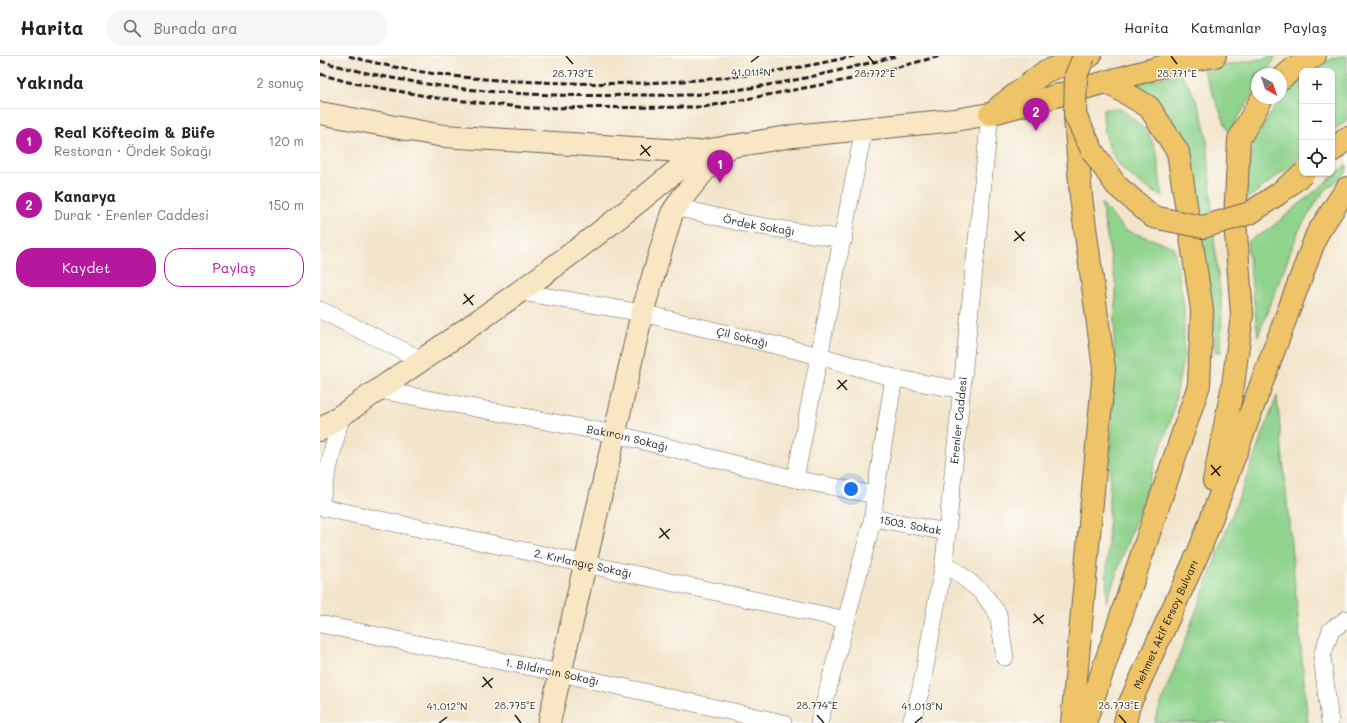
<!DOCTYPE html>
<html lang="tr">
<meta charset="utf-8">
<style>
body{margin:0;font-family:Mali,sans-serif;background:#f6f6f6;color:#202124}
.controls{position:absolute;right:12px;top:12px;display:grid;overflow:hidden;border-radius:8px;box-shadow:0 1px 3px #0004}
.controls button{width:36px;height:36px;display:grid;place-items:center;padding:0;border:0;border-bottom:1px solid #e0e0e0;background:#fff;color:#202124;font:20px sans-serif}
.compass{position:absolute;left:931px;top:12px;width:36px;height:36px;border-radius:50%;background:#fff;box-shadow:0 1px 3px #0004;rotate:140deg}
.you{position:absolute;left:531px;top:433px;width:14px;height:14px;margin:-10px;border:3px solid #fff;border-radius:50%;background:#1a73e8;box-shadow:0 0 0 6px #1a73e833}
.badge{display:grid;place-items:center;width:26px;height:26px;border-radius:50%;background:#b5179e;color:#fff;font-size:13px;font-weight:700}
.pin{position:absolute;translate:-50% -33px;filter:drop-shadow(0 1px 2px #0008)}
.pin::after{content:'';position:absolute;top:21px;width:14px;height:12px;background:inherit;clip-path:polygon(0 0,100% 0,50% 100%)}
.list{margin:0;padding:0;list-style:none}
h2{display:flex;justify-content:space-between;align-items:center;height:52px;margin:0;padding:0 16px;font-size:17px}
h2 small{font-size:13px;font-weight:400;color:#757577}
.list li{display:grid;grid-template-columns:26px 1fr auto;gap:12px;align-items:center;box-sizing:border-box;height:64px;padding:0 16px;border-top:1px solid #e0e0e0}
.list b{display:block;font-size:15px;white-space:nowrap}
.list p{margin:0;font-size:13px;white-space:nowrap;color:#757577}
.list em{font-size:13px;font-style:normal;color:#757577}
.actions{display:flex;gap:8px;padding:12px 16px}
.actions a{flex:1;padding:9px 0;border:1px solid #b5179e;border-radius:16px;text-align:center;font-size:14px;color:#b5179e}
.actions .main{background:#b5179e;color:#fff}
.icon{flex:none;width:22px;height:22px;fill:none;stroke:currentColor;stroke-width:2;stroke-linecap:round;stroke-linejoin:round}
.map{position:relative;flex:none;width:1027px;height:667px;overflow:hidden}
header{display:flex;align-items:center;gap:24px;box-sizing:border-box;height:56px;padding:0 20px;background:#fff;border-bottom:1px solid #e0e0e0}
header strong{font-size:19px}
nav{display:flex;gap:22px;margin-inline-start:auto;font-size:14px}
.search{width:280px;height:36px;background:#f6f6f6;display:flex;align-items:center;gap:10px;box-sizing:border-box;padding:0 14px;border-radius:16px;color:#757577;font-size:15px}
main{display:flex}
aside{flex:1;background:#fff}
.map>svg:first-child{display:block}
.grass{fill:#8fd38d;stroke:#567854}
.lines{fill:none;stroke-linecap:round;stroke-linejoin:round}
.street-casing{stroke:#67625a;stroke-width:18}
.secondary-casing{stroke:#67625a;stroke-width:24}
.primary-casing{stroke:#67625a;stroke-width:24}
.street{stroke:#fff;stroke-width:17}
.secondary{stroke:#f9e7c3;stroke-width:22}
.primary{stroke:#efc469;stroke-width:22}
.rail{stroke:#1c1c1c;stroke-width:3;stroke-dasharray:6 3;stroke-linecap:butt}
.primary-bridge-casing{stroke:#67625a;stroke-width:24;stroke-linecap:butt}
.primary-bridge{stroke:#efc469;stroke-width:22}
.ticks{fill:none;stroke:#1c1c1c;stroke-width:1.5}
.labels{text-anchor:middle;stroke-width:3;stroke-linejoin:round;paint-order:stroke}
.street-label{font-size:11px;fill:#1c1c1c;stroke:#fdfcf7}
.ticks-label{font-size:10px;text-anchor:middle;fill:#1c1c1c;stroke:#fdfcf7;stroke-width:3;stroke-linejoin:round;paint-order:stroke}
</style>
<header>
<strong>Harita</strong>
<div class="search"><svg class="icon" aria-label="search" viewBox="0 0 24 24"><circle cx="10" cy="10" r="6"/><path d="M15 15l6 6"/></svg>Burada ara</div>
<nav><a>Harita</a><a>Katmanlar</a><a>Paylaş</a></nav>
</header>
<main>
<aside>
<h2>Yakında<small>2 sonuç</small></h2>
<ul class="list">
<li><span class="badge">1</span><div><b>Real Köftecim &amp; Büfe</b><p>Restoran · Ördek Sokağı</p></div><em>120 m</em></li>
<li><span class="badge">2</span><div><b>Kanarya</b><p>Durak · Erenler Caddesi</p></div><em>150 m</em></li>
</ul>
<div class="actions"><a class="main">Kaydet</a><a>Paylaş</a></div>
</aside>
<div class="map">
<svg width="1027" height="667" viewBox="0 0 1027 667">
<rect width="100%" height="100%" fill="#fdfcf7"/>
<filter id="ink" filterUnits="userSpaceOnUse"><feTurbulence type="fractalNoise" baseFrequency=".025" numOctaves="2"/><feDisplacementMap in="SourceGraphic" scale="8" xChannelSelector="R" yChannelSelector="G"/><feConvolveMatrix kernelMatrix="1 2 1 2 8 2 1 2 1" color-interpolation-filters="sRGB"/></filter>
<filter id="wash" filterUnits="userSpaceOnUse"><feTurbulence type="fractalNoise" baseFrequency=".012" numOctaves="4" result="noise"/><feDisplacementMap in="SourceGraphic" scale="16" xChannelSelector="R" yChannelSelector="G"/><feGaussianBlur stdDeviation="0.9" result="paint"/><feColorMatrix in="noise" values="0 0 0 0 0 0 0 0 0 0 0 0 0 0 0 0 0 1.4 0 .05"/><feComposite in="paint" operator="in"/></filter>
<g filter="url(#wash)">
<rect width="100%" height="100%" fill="#f3e5cc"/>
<g class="grass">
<path d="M 956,0 L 945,18 L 937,18 L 937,31 L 909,77 L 883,14 Z"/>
<path d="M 1020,0 L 1027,0 L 1027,64 L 1012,76 L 1012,15 L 993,15 L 1012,2 Z"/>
<path d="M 860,18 C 876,37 883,59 887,84 L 895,194 L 902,251 L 901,296 L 895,296 L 894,262 L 861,82 C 849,52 839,46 814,28 Z"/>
<path d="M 982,22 L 982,101 L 923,146 L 935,82 L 968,32 Z"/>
<path d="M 783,53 L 802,53 L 828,76 L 837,98 L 842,141 C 801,116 784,103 783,53 Z"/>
<path d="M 1027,109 L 1027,116 L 1003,136 L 979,174 L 938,280 L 927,186 L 948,174 Z"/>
<path d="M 781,147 L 805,174 L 854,191 L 864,251 L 864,299 L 852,360 L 786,547 L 796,230 Z"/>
<path d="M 957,340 L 988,667 L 835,667 L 836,661 Z"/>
</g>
</g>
<g filter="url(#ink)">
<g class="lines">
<defs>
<g id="street">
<path id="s1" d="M 356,151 L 427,168 L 524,183"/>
<path id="s2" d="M 201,236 L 322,257 L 500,300 L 574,322 L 642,334"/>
<path d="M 0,254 L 102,304"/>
<path id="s3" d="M 59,334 L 295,378 L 475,423 L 555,439"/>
<path d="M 475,423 L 544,72"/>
<path d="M 0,447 L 21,360"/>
<path id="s4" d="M 0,451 L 527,564"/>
<path id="s5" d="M 553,462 L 627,476"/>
<path d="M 624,506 L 662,536 L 678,558 L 685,601"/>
<path id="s6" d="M 0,568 L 240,617 L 463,667"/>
<path d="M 499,667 L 553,462 L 555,439 L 574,322"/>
<path id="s7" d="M 591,667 L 601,633 L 624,506 L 670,58"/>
<path d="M 1010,667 L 1002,600 L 1011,574 L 1027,563"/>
</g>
<g id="secondary">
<path d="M 0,57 L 123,80 L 378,96 L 473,80 L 635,64 L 670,58"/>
<path d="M 0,374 C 129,285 260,199 378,96"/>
<path d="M 229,667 L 322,257 L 352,157 L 362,142 L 385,114 L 410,90"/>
</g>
<g id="primary">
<path d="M 961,23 L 975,11 L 995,0"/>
<path d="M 679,51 L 726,15 L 770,0"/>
<path d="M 670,58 L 855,7 L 895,0"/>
<path d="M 1012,95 L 1027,82"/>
<path d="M 894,425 L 913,329 L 922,259 L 915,164 L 919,83 L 942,42"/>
<path d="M 752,667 L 784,313 L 761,141 L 755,59"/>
<path d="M 765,667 L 879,329 L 882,254 L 858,96 L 829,51 L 787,26"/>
<path id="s8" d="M 805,667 L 809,649 L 880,493 L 997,178 L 1027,132"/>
</g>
</defs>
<use href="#street" class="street-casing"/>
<use href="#secondary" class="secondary-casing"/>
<use href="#primary" class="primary-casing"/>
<use href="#street" class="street"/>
<use href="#secondary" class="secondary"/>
<use href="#primary" class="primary"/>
<g class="rail">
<path d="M 29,0 C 92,18 156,24 221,26 C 326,31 431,24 534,0"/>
<path d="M 0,5 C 102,34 208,42 314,39 C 336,39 359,40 381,38 C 446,32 513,17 576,0"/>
<path d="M 0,18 L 28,26 L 117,42 L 208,52 L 384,51 L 537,22 L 620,0"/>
</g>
<defs>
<path id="primary-bridge" d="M 764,0 L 756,20 L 755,59 L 773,96 L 796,129 L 833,161 L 883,171 L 930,157 L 958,138 L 984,117"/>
</defs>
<use href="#primary-bridge" class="primary-bridge-casing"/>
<use href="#primary-bridge" class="primary-bridge"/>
</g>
</g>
<path class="ticks" d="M 246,0 L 253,8M 548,0 L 555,8M 851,0 L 857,8M 431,6 L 439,0M 321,89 L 330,100M 320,99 L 331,90M 695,175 L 704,185M 694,185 L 705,176M 144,238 L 153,249M 143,248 L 154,239M 518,324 L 527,334M 517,333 L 527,324M 891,409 L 900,420M 891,419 L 901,410M 340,472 L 349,483M 339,482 L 350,473M 714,558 L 723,568M 713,567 L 724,559M 163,621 L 172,632M 162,631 L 173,622M 195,659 L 201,667M 497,659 L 504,667M 799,659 L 806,667M 119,667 L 127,661M 595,667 L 602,661"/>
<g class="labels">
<g class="street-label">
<text dy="4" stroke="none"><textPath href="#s1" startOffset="85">Ördek Sokağı</textPath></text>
<text dy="4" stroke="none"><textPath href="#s2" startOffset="226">Çil Sokağı</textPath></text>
<text dy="4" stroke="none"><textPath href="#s7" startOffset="307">Erenler Caddesi</textPath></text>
<text dy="4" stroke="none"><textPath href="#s3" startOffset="253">Bakırcın Sokağı</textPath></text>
<text dy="4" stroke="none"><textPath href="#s5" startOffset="38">1503. Sokak</textPath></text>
<text dy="4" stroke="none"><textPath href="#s4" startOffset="269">2. Kırlangıç Sokağı</textPath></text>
<text dy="4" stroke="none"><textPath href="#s8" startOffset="107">Mehmet Akif Ersoy Bulvarı</textPath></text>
<text dy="4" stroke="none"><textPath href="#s6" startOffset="237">1. Bıldırcın Sokağı</textPath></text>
</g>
</g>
<g class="ticks-label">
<text x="431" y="20">41.011°N</text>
<text x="555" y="21">28.772°E</text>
<text x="857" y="21">28.771°E</text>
<text x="253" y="21">28.773°E</text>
<text x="195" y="653">28.775°E</text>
<text x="497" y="653">28.774°E</text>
<text x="799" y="653">28.773°E</text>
<text x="127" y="654">41.012°N</text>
<text x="602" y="654">41.013°N</text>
</g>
</svg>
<div class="controls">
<button>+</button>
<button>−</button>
<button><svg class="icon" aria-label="locate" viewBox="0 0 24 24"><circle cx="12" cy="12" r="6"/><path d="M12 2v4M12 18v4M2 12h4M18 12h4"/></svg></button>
</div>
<svg class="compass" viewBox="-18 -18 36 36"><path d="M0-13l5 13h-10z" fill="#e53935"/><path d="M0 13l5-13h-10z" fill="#757577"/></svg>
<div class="you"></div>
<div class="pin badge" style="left:400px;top:127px">1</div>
<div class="pin badge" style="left:716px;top:75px">2</div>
</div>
</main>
